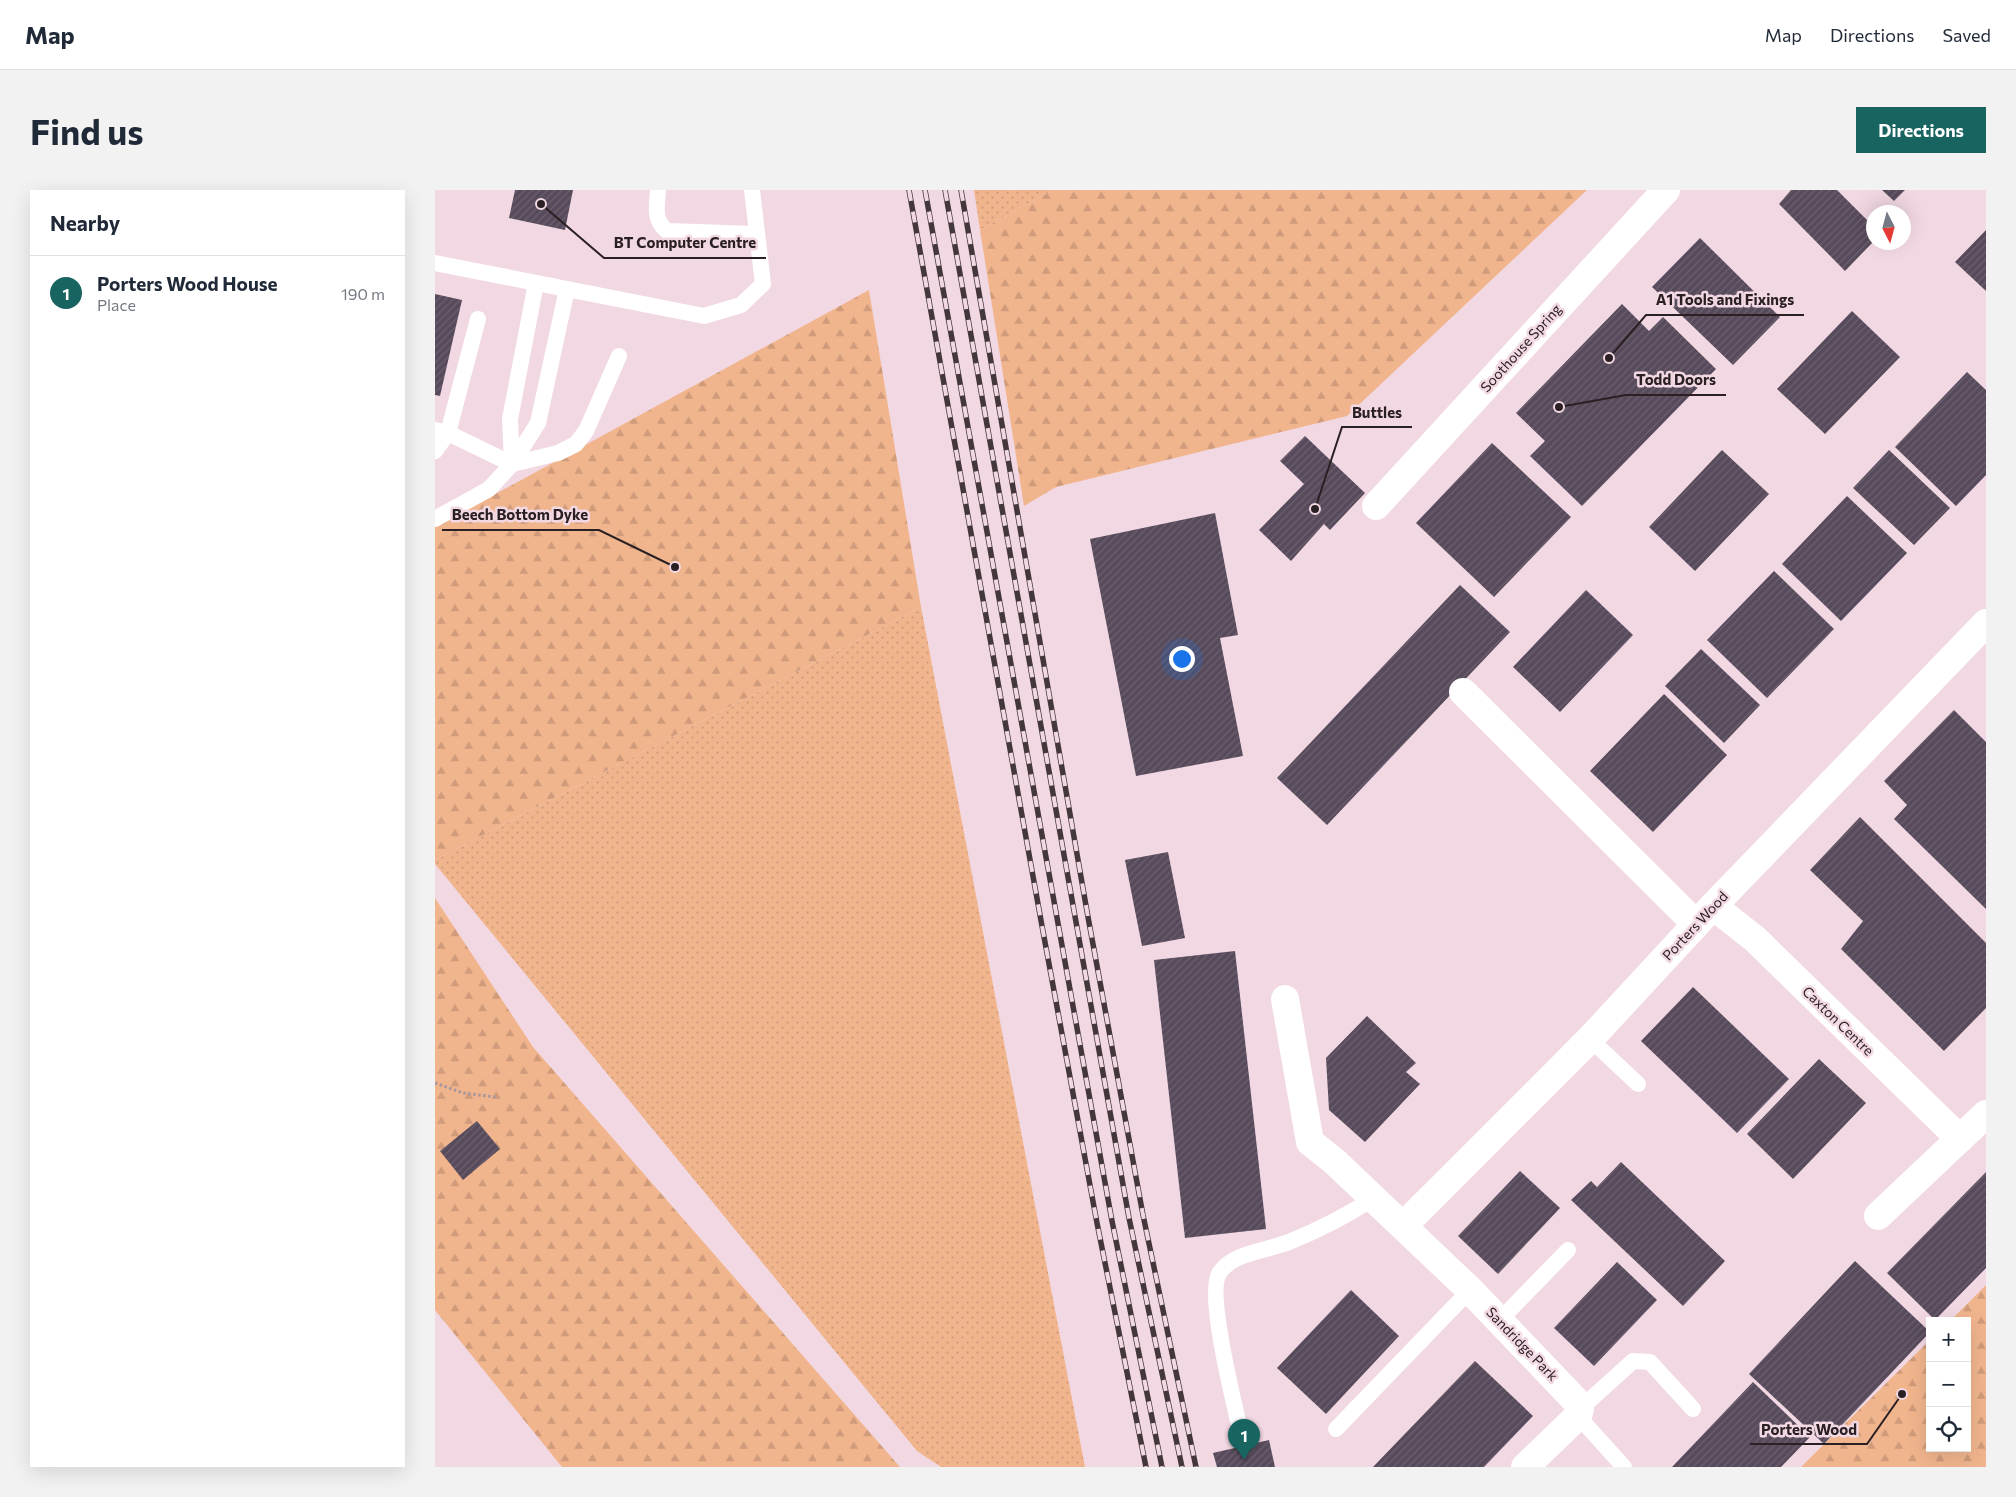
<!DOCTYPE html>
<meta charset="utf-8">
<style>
body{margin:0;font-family:Commissioner,sans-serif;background:#f2f2f3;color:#1f2937}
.controls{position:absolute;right:15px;bottom:15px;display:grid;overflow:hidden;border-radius:0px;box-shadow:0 5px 20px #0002}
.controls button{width:45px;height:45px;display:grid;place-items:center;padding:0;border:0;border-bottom:1px solid #e0e1e3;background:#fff;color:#1f2937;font:25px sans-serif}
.compass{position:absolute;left:1431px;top:15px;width:45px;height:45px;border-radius:50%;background:#fff;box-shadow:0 5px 20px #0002;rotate:174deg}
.you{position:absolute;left:746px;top:468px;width:18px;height:18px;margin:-12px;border:4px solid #fff;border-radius:50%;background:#1a73e8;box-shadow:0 0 0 8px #1a73e833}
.badge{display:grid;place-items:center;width:32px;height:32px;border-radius:50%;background:#176460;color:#fff;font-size:16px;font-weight:700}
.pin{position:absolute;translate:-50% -41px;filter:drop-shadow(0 1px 2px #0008)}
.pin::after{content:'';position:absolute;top:26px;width:18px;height:15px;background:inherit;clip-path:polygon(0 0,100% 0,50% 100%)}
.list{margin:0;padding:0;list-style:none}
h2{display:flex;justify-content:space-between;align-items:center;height:65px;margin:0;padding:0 20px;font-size:21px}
h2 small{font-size:16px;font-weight:400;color:#747a83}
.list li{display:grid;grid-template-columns:32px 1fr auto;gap:15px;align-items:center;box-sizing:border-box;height:75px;padding:0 20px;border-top:1px solid #e0e1e3}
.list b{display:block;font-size:19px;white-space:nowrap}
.list p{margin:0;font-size:16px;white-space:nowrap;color:#747a83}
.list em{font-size:16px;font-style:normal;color:#747a83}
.icon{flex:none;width:28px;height:28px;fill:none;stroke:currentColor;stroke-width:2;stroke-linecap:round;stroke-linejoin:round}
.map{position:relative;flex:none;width:1551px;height:1277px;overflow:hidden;border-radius:0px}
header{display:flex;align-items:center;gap:30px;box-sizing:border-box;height:70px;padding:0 25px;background:#fff;border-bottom:1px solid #e0e1e3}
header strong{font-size:24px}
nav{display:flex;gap:28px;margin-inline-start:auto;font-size:18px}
.intro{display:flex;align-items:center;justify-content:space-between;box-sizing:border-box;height:120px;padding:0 30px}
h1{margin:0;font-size:35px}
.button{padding:12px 22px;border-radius:0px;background:#176460;color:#fff;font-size:18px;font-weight:700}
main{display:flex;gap:30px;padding:0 30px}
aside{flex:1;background:#fff;border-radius:0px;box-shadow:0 5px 20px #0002}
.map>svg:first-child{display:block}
.grass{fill:url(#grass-dots)}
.forest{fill:url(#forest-firs)}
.building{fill:url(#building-hatch)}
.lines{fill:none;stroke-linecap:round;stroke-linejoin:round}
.path{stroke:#a9959d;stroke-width:3;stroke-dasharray:2.5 2.5;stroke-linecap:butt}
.service{stroke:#fff;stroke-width:16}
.minor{stroke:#fff;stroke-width:28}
.rail-casing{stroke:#43373c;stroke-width:5.5}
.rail{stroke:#f2d8e3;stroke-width:4;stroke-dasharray:11;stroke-linecap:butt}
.labels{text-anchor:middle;stroke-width:5;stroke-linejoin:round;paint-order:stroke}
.street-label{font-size:14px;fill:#2a2024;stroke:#f2d8e3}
.leader{fill:none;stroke:#2a2024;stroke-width:2}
.callout-dot{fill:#2a2024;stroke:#f2d8e3;stroke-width:2}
.callout-label{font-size:15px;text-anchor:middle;font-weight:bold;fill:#2a2024;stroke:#f2d8e3;stroke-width:5;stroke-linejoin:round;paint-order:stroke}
</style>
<header>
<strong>Map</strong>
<nav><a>Map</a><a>Directions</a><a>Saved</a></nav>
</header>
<div class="intro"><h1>Find us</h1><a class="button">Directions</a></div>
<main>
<aside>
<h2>Nearby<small></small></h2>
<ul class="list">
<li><span class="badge">1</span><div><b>Porters Wood House</b><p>Place</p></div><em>190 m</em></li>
</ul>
</aside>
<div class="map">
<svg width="1551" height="1277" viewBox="0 0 1551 1277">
<defs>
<pattern id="grass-dots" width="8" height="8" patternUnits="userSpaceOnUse" patternTransform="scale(1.25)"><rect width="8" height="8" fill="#f1b58d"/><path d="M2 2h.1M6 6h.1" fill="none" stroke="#cf9b7a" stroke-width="1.8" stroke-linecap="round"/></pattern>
<pattern id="forest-firs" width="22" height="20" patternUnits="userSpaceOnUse" patternTransform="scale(1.25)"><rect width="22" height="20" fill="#f1b58d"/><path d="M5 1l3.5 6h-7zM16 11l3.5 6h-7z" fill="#cf9b7a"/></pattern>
<pattern id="building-hatch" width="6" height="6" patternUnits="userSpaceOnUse" patternTransform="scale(1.25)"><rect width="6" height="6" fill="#574a5b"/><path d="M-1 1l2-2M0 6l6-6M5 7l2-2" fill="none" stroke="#6c616f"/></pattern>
</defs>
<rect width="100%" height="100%" fill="#f2d8e3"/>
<g class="grass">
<path d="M 539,0 L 618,0 L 545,40 Z"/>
<path d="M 486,417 L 650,1277 L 506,1277 L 482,1261 L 0,674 L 0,670 Z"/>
</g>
<g class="forest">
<path d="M 618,0 L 1152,0 L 912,226 L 621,297 L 589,316 L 545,40 Z"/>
<path d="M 434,100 L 486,417 L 0,670 L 0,337 Z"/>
<path d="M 0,708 L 98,857 L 465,1277 L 127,1277 L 0,1120 Z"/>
<path d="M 1551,1095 L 1551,1277 L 1366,1277 L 1495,1150 L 1495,1258 L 1532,1258 L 1532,1131 L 1515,1131 Z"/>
</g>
<g class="building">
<path d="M 80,0 L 138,0 L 130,40 L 74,28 Z"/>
<path d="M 1356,0 L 1402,0 L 1438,36 L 1438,52 L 1410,81 L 1344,14 Z"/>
<path d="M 1447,0 L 1470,0 L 1459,11 Z"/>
<path d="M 1551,40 L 1551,101 L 1520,72 Z"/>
<path d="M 1265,48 L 1345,127 L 1298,175 L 1217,97 Z"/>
<path d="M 0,104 L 27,110 L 5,206 L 0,205 Z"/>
<path d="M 1187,114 L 1214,141 L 1228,127 L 1281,179 L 1147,316 L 1095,266 L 1110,251 L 1081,223 Z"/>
<path d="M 1417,121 L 1465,167 L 1390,244 L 1342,199 Z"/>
<path d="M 1532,182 L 1551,200 L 1551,285 L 1521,316 L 1460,257 Z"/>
<path d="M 870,246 L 930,303 L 895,340 L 889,334 L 856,371 L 824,340 L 869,294 L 845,271 Z"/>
<path d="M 1057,253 L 1136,327 L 1059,407 L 981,333 Z"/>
<path d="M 1287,260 L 1334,304 L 1260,381 L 1214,337 Z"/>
<path d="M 1454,260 L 1515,318 L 1479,355 L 1418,298 Z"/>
<path d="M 1412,306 L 1472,363 L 1406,431 L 1347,374 Z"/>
<path d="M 780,323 L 803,445 L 785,448 L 808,566 L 701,586 L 655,349 Z"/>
<path d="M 1339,381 L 1399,439 L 1332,508 L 1272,450 Z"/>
<path d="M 1025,395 L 1075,442 L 892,635 L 842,588 Z"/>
<path d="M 1151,400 L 1198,445 L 1125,522 L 1078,477 Z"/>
<path d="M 1266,459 L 1325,515 L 1289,553 L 1230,496 Z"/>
<path d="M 1229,504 L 1292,565 L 1218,642 L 1155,581 Z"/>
<path d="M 1519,520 L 1551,552 L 1551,719 L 1459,629 L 1472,615 L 1449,591 Z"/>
<path d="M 1425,627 L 1551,753 L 1551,818 L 1509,861 L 1406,759 L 1428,731 L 1375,680 Z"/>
<path d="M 733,662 L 750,748 L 707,756 L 690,670 Z"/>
<path d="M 800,761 L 831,1039 L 750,1048 L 719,770 Z"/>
<path d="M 1258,797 L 1354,889 L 1302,943 L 1206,851 Z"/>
<path d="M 932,826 L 981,873 L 971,882 L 985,894 L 930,952 L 894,920 L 891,868 Z"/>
<path d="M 1384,869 L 1431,913 L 1358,989 L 1312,944 Z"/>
<path d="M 42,931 L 65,959 L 28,990 L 5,961 Z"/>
<path d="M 1186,972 L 1290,1071 L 1248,1116 L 1136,1010 L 1156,991 L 1162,997 Z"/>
<path d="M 1085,981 L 1125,1018 L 1063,1084 L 1023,1046 Z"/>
<path d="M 1551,982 L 1551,1078 L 1500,1130 L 1452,1083 Z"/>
<path d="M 1420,1071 L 1495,1142 L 1389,1254 L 1314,1184 Z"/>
<path d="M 1182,1072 L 1222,1110 L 1159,1176 L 1119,1138 Z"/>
<path d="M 916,1100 L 964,1146 L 891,1224 L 842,1178 Z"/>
<path d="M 1040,1171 L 1098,1226 L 1049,1277 L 938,1277 Z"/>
<path d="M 1318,1192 L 1375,1247 L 1346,1277 L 1237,1277 Z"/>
<path d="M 834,1250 L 840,1277 L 782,1277 L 778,1263 Z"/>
</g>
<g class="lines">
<path class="path" d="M 0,893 L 28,903 L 60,907"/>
<g class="service">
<path d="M 223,0 C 222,16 218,30 232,41 L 322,44"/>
<path d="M 0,73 L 269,126 L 306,115 L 328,94 L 317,0"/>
<path d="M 0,240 L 13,243 L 77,274 L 123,263 L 141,254 L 151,241 L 184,166"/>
<path d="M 0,261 L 13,243 L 43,129"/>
<path d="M 77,274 L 75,229 L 101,93"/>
<path d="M 0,329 L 54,299 L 77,274 L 103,233 L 132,99"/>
<path d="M 1155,849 L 1203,894"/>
<path d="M 1064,1131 L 1133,1060"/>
<path d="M 1145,1219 L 1198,1171 L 1215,1172 L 1258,1219"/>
<path d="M 1143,1226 L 1189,1277"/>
<path d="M 901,1239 L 1035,1100"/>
<path d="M 806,1244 C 800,1216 770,1101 785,1082 C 799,1062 832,1061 854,1052 C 884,1040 911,1026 939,1008"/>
</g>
<g class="minor">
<path d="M 941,316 L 1231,0"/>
<path d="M 1028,502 L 1261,734"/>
<path d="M 1278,716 L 1320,749 L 1525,949"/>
<path d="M 850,809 L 875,952 L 899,971 L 1035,1100 L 1141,1211 L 1145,1219 L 1143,1226 L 1090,1277"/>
<path d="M 1443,1026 L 1551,924"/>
<path d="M 968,1036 L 1155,849 L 1278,716 L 1551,433"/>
</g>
<defs>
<g id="rail">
<path d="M 474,0 L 607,736 L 662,1033 L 711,1277"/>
<path d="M 490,0 L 677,1031 L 727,1277"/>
<path d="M 510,0 L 694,1028 L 747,1277"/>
<path d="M 526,0 L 653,727 L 708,1025 L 761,1277"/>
</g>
</defs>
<use href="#rail" class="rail-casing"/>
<use href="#rail" class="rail"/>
</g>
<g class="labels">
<g class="street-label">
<text transform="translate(1086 158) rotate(-48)" y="5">Soothouse Spring</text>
<text transform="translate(1260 736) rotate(-47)" y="5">Porters Wood</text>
<text transform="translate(1403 831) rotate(44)" y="5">Caxton Centre</text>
<text transform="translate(1087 1154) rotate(46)" y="5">Sandridge Park</text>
</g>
</g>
<path class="leader" d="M106 14L169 68H331M1174 168L1211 125H1369M1124 217L1191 205H1291M880 319L907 237H977M240 377L164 340H7M1467 1204L1432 1254H1315"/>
<g class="callout-dot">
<circle cx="106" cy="14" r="5"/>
<circle cx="1174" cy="168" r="5"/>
<circle cx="1124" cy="217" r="5"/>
<circle cx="880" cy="319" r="5"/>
<circle cx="240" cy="377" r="5"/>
<circle cx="1467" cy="1204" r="5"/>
</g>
<g class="callout-label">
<text x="250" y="58">BT Computer Centre</text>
<text x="1290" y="115">A1 Tools and Fixings</text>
<text x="1241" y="195">Todd Doors</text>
<text x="942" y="228">Buttles</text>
<text x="85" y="330">Beech Bottom Dyke</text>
<text x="1374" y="1245">Porters Wood</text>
</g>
</svg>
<div class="controls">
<button>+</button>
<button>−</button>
<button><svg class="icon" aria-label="locate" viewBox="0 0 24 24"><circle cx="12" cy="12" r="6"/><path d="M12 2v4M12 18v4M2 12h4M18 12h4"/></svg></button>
</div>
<svg class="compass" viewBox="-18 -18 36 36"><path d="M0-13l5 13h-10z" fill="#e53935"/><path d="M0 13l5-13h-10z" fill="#747a83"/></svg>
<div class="you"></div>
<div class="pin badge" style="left:809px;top:1270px">1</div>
</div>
</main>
